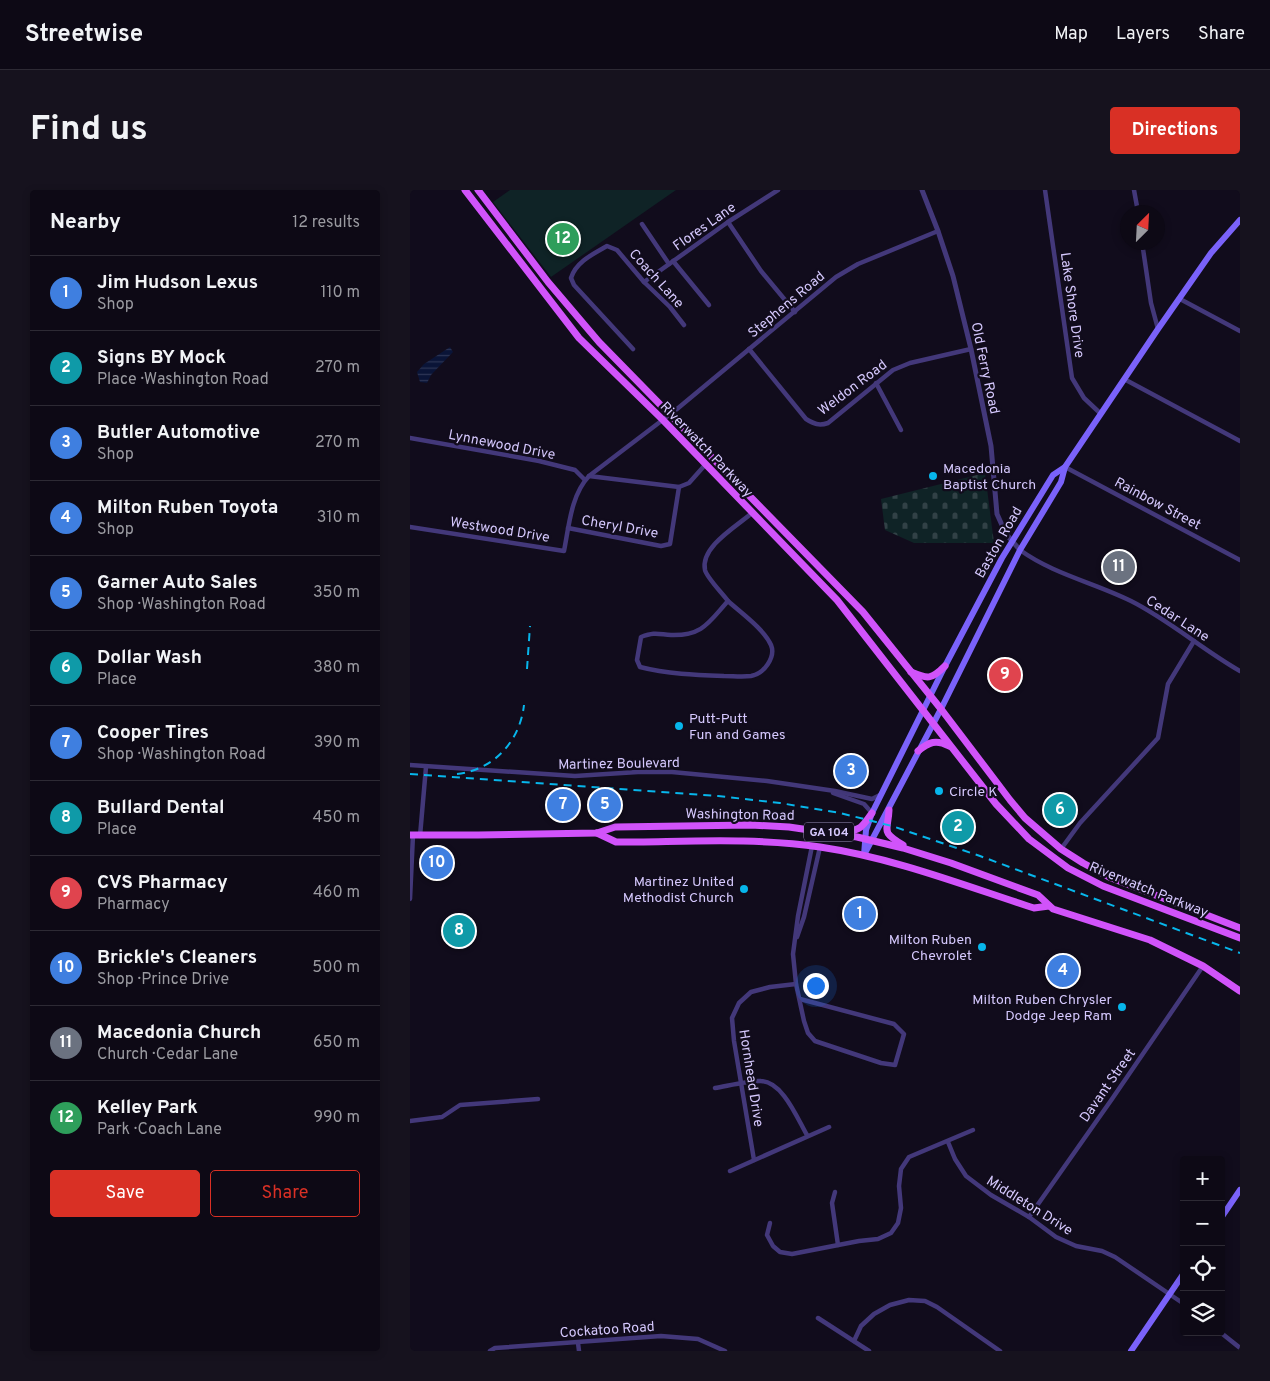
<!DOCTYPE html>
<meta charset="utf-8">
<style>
body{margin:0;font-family:Overpass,sans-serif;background:#16121e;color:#f1f3f6}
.controls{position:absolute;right:15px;bottom:15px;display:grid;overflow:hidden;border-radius:5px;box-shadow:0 2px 8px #0003}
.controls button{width:45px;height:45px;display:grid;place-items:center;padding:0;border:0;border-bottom:1px solid #2d2a34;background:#0d0915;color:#f1f3f6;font:25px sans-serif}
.compass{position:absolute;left:710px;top:15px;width:45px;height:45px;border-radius:50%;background:#0d0915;box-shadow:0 2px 8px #0003;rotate:24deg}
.you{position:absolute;left:405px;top:795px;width:18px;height:18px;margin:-12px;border:4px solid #fff;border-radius:50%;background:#1a73e8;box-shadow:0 0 0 8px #1a73e833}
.badge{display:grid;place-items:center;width:32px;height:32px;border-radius:50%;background:#d93025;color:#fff;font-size:16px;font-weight:700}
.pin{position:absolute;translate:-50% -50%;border:2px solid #fff;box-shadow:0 1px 5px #0006}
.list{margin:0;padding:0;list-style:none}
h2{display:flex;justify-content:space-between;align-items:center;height:65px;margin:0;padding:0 20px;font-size:21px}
h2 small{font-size:16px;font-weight:400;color:#9a9aa0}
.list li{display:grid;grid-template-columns:32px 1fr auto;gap:15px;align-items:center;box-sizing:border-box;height:75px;padding:0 20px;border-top:1px solid #2d2a34}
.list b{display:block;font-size:19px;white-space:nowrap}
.list p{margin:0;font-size:16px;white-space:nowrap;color:#9a9aa0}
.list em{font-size:16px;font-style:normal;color:#9a9aa0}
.actions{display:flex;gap:10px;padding:15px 20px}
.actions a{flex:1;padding:11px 0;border:1px solid #d93025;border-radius:5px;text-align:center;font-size:18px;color:#d93025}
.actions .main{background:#d93025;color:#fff}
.icon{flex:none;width:28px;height:28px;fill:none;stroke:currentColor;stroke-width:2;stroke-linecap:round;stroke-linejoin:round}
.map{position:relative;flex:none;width:830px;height:1161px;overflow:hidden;border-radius:5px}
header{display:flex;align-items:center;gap:30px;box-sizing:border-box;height:70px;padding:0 25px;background:#0d0915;border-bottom:1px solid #2d2a34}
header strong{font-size:24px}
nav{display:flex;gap:28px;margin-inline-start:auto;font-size:18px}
.intro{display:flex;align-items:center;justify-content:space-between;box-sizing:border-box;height:120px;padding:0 30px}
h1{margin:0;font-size:35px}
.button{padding:12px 22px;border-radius:5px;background:#d93025;color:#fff;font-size:18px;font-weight:700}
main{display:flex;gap:30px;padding:0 30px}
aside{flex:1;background:#0d0915;border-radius:5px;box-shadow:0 2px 8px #0003}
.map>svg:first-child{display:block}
.green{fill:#0f2326}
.cemetery{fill:url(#cemetery-stones)}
.water{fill:url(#water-rules)}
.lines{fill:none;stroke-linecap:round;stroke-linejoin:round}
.minor{stroke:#43387a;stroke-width:4.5}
.tertiary{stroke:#43387a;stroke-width:5}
.secondary{stroke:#7a62fa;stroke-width:6}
.primary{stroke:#d153fa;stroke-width:7}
.rail{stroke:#07b6eb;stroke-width:2;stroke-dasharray:8 6;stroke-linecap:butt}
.poi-dot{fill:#07b6eb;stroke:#110c1c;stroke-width:2}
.labels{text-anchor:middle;stroke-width:4.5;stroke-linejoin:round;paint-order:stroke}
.shield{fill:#110c1c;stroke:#9a90ba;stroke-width:1}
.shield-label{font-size:12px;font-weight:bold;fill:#d5c8fd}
.street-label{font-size:14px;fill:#d5c8fd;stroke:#110c1c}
.poi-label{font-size:14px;fill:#d5c8fd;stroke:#110c1c;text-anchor:start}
</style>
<header>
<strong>Streetwise</strong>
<nav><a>Map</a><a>Layers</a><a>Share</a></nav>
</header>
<div class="intro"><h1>Find us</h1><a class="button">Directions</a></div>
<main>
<aside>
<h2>Nearby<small>12 results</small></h2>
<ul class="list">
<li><span class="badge" style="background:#3f7fe0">1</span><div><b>Jim Hudson Lexus</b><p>Shop</p></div><em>110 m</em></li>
<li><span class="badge" style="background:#0f9aa8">2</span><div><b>Signs BY Mock</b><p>Place · Washington Road</p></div><em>270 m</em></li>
<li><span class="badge" style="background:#3f7fe0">3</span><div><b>Butler Automotive</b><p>Shop</p></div><em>270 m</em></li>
<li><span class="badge" style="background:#3f7fe0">4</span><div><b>Milton Ruben Toyota</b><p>Shop</p></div><em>310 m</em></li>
<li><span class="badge" style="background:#3f7fe0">5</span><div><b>Garner Auto Sales</b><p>Shop · Washington Road</p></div><em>350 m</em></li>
<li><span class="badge" style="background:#0f9aa8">6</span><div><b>Dollar Wash</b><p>Place</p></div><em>380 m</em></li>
<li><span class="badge" style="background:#3f7fe0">7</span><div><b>Cooper Tires</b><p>Shop · Washington Road</p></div><em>390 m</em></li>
<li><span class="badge" style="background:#0f9aa8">8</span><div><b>Bullard Dental</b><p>Place</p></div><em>450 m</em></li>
<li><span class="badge" style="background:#e0444e">9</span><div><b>CVS Pharmacy</b><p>Pharmacy</p></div><em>460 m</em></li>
<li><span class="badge" style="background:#3f7fe0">10</span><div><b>Brickle's Cleaners</b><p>Shop · Prince Drive</p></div><em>500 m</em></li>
<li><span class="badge" style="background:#6b7280">11</span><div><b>Macedonia Church</b><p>Church · Cedar Lane</p></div><em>650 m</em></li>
<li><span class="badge" style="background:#2e9e5b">12</span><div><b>Kelley Park</b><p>Park · Coach Lane</p></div><em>990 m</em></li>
</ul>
<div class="actions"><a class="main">Save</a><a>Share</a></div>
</aside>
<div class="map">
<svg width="830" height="1161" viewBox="0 0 830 1161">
<defs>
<pattern id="cemetery-stones" width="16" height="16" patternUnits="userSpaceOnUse" patternTransform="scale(1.25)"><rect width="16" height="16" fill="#0f2326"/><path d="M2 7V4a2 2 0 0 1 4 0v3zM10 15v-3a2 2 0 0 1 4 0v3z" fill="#314146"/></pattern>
<pattern id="water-rules" width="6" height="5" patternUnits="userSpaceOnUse" patternTransform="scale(1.25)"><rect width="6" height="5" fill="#0a1437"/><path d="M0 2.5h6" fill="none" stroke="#2d3555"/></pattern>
</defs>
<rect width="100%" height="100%" fill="#110c1c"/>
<path class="green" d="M 100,0 L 266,0 L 141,87 L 83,12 Z"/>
<path class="cemetery" d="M 575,283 L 584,353 L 504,353 L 475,340 L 471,309 Z"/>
<path class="water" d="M 40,157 L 43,162 L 21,185 L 17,193 L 10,192 L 7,182 L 14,174 Z"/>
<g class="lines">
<g class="minor">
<path d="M 635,0 L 662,188 L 674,208 L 691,224"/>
<path d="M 724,0 L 728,22"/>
<path d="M 318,32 L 351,81 L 385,122"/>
<path d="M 232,34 L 259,74"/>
<path d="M 732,52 L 741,113 L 748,139"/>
<path d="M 263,71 L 299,115"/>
<path d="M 234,92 L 318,32 L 368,0"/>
<path d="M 770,109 L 830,141"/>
<path d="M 223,159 L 164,95 L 161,88 C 166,72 183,64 197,56 L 207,60 L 234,92 L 260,117 L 274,135"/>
<path d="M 339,159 L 396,229 C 404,234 409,236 418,233 L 483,180 L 500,173 L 561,159"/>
<path d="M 714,189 L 830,251"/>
<path d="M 466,193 L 491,240"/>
<path d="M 0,248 L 129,271 L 165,280 L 175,290"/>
<path d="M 655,277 L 830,370"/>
<path d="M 179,286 L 269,297 L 279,293 L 295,275"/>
<path d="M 0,337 L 154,361 C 159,336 161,305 179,286 L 267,219 L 426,87 L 448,74 L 528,41"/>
<path d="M 158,338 L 251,356 L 260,354 L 269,297"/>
<path d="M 610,360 C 643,384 685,393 721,411 C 759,430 793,460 830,481"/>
<path d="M 318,411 C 331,423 354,439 361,455 C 366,467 354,484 341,486 C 332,487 323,486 314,486 C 286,485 257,484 230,477 L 227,470 L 231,447 C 245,442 247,444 261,445 C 293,446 299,432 318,411 Z"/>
<path d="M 318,411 C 313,404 297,388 295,380 C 290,357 327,336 342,323"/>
<path d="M 0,575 L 165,586 L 228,582 L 262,582 L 357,591 L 425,601 L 462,609 L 470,605"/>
<path d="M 423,603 L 454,614 L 462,623"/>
<path d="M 10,646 L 16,577"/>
<path d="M 651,659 L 670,633 L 748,548 L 758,494 L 784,451"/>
<path d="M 0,709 L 3,645"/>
<path d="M 387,747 L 394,727 L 410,657"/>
<path d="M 390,809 L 484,834 L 494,844 L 485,875 L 471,873 L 405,851 L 398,843 L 394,831 L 386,794 L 383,764 L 388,726 L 402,656"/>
<path d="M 305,898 C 317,896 341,890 351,891 C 373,892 387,928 397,945"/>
<path d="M 0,931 L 32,927 L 50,915 L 128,909"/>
<path d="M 538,952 L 545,969 L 556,986 L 581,1005 L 619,1027 L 646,1047 L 666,1056 L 692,1061 L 705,1067 L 774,1114"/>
<path d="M 344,970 L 324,851 L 322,828 L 329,813 L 341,802 L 360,797 L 386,794"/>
<path d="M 320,981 L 419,937"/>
<path d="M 425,1002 L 422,1013 L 428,1055"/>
<path d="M 619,1027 L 702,909 L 793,776"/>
<path d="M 360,1033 L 357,1045 L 363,1056 L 370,1062 L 382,1064 L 449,1051 L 468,1049 L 481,1043 L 488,1033 L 491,1018 L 489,996 L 491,979 L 499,967 L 563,940"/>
<path d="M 408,1128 L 459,1161"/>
<path d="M 810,1142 L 830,1158"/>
<path d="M 444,1151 L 451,1136 L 464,1124 L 480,1115 L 499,1110 L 515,1111 L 527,1117 L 590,1161"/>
<path d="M 168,1153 L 169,1161"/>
<path d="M 80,1161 L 85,1158 L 251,1146 L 288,1149 L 315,1161"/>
</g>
<path class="tertiary" d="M 512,0 L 528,41 L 543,86 L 561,159 L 581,256 L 587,324 L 596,344 L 610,360"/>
<g class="secondary">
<path d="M 455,663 L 531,519 L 610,360 L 651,292 L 655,277"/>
<path d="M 454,665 L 456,640 L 462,623 L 535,476 L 592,368 L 643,285 L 655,277 L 748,139 L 801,63 L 830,30"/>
<path d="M 811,1028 L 830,1000"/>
<path d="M 721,1161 L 774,1083"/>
</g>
<g class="primary">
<path d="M 55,0 L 169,148 L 253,230 L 427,410 L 586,614 L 619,649 L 658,678 L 693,696 L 830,748"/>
<path d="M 68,0 L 138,92 L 189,152 L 453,422 L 531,519 L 600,610 L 615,628 L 651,659 L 673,673 L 699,687 L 830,738"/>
<path d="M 501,482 C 518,489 521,490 535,476"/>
<path d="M 508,561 C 519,552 526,549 539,556"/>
<path d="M 479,620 C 478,642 470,641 493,655"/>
<path d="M 436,642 C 452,639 452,637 462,623"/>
<path d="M 187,643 L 206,652 C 273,652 343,647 410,657 C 484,668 553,695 624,718 L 639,716"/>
<path d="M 0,645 L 68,645 L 187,643 L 205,637 L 341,635 L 379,637 L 447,647 L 493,658 L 541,673 L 628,705 L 643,719 L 740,750 L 793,776 L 830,801"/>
</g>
<g class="rail">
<path d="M 117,479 L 120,436"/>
<path d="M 0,584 L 308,606 L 370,613 L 430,623 L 482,636 L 570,666 L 830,763"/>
<path d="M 47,584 C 84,580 110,551 114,515"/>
</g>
</g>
<g class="poi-dot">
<circle cx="523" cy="286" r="5"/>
<circle cx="269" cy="536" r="5"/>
<circle cx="529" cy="601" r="5"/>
<circle cx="334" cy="699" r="5"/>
<circle cx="572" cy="757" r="5"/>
<circle cx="712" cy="817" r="5"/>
</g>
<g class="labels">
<rect class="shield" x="394" y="632.5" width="50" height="19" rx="4"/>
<g class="shield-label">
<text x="419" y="646">GA 104</text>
</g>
<g class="street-label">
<text transform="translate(294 36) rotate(-35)" y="5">Flores Lane</text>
<text transform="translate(247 88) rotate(48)" y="5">Coach Lane</text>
<text transform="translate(376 114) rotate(-40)" y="5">Stephens Road</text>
<text transform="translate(663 115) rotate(82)" y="5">Lake Shore Drive</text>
<text transform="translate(576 178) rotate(78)" y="5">Old Ferry Road</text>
<text transform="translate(442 197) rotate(-37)" y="5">Weldon Road</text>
<text transform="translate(92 254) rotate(11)" y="5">Lynnewood Drive</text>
<text transform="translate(297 259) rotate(46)" y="5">Riverwatch Parkway</text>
<text transform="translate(748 313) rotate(28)" y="5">Rainbow Street</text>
<text transform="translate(210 336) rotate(10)" y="5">Cheryl Drive</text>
<text transform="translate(90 339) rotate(9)" y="5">Westwood Drive</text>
<text transform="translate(588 352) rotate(-60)" y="5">Baston Road</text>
<text transform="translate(768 428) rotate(33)" y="5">Cedar Lane</text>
<text transform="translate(209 573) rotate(-1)" y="5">Martinez Boulevard</text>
<text transform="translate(330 624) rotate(1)" y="5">Washington Road</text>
<text transform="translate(739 699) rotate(22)" y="5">Riverwatch Parkway</text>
<text transform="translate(342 888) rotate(81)" y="5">Hornhead Drive</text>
<text transform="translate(697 895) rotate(-55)" y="5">Davant Street</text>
<text transform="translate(620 1015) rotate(32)" y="5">Middleton Drive</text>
<text transform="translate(197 1139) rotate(-4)" y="5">Cockatoo Road</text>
</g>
<g class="poi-label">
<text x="533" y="283">Macedonia<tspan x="533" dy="16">Baptist Church</tspan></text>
<text x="279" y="533">Putt-Putt<tspan x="279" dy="16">Fun and Games</tspan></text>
<text x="539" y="606">Circle K</text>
<text x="324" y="696" text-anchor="end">Martinez United<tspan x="324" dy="16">Methodist Church</tspan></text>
<text x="562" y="754" text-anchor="end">Milton Ruben<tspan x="562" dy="16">Chevrolet</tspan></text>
<text x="702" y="814" text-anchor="end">Milton Ruben Chrysler<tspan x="702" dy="16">Dodge Jeep Ram</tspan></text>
</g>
</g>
</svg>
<div class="controls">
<button>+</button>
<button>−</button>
<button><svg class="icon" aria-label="locate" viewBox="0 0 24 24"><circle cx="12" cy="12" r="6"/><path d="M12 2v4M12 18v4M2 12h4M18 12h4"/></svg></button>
<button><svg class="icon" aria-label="layers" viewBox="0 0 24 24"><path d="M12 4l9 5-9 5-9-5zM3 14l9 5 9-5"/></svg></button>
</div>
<svg class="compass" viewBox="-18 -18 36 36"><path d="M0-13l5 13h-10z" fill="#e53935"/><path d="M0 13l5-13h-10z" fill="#9a9aa0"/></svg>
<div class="you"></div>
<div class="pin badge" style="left:450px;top:724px;background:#3f7fe0">1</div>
<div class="pin badge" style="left:548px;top:637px;background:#0f9aa8">2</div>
<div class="pin badge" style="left:441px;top:581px;background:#3f7fe0">3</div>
<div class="pin badge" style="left:653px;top:781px;background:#3f7fe0">4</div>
<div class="pin badge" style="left:195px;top:615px;background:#3f7fe0">5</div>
<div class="pin badge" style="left:650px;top:620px;background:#0f9aa8">6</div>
<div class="pin badge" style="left:153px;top:615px;background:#3f7fe0">7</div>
<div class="pin badge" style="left:49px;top:741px;background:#0f9aa8">8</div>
<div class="pin badge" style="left:595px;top:485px;background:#e0444e">9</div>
<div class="pin badge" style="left:27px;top:673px;background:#3f7fe0">10</div>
<div class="pin badge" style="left:709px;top:377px;background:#6b7280">11</div>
<div class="pin badge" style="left:153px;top:49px;background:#2e9e5b">12</div>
</div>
</main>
